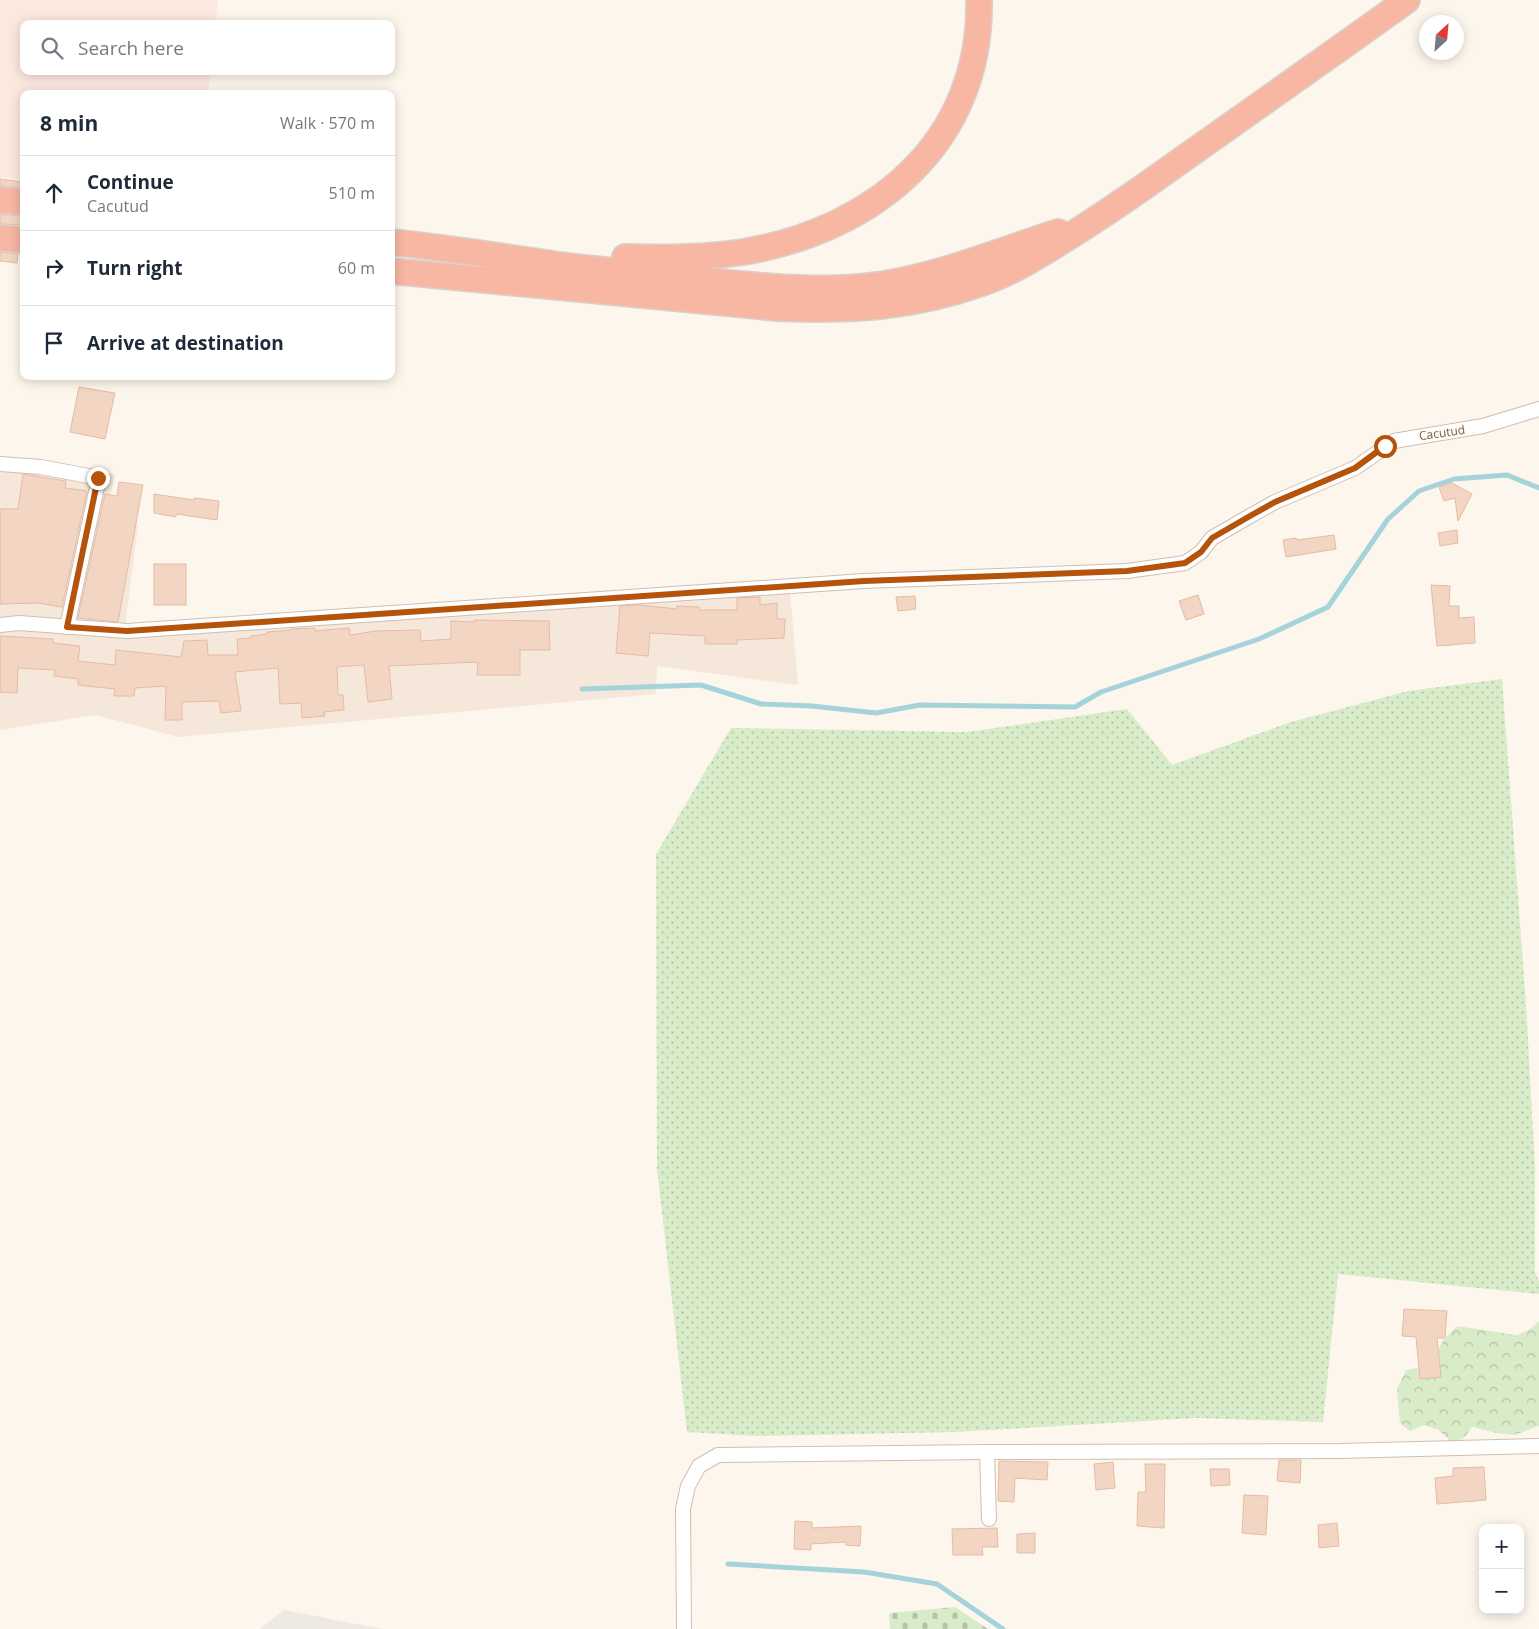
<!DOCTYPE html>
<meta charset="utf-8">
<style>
body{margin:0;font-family:"Open Sans",sans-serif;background:#f6f6f7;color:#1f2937}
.controls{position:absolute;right:15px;bottom:15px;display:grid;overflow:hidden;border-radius:10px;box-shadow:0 2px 12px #0003}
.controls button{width:45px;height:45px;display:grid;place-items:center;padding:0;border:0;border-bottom:1px solid #e0e1e3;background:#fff;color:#1f2937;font:25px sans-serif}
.compass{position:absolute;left:1419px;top:15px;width:45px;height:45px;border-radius:50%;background:#fff;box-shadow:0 2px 12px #0003;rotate:26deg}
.stop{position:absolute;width:15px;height:15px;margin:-11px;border:4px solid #b45309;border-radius:50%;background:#fff}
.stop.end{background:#b45309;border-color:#fff;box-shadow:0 1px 5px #0008}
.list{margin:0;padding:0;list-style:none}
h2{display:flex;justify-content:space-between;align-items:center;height:65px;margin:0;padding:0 20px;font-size:21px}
h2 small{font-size:16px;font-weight:400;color:#747a83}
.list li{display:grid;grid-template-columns:32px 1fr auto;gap:15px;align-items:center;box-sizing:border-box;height:75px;padding:0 20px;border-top:1px solid #e0e1e3}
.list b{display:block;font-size:19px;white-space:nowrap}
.list p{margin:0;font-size:16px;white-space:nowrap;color:#747a83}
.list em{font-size:16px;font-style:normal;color:#747a83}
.icon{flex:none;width:28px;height:28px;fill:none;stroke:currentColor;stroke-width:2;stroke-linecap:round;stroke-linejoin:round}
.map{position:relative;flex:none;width:1539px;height:1629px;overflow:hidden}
.search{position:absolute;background:#fff;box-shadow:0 2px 12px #0003;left:20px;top:20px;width:375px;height:55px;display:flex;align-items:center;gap:12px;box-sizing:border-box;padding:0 18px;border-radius:10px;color:#747a83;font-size:19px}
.panel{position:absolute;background:#fff;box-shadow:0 2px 12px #0003;left:20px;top:90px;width:375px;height:290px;border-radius:10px}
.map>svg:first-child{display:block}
.residential{fill:#f5e8da}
.commercial{fill:#fde8e0}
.industrial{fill:#efe9e4}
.grass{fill:url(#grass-dots)}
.forest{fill:url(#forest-crowns)}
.cemetery{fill:url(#cemetery-stones)}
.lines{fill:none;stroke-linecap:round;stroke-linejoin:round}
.stream{stroke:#a5d3da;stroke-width:5}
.building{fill:#f3d5c3;stroke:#e6bba3}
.street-casing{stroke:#d1beb0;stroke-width:16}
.highway-casing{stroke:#dad1cd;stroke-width:28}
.street{stroke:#fff;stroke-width:14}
.highway{stroke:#f7b7a3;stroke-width:25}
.route{stroke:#b45309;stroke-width:6}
.labels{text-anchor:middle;stroke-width:4;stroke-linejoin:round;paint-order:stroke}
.street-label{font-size:12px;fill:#7a5c4d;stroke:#fffaf3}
</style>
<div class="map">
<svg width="1539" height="1629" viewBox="0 0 1539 1629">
<defs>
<pattern id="grass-dots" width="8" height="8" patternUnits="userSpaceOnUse" patternTransform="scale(1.25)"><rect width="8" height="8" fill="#d8ecc9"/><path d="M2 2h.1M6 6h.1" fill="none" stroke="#b4c2a5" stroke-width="1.8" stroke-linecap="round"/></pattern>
<pattern id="forest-crowns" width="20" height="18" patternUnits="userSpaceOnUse" patternTransform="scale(1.25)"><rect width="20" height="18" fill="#d8ecc9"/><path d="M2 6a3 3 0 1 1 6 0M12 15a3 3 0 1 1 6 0" fill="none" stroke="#b4c2a5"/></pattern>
<pattern id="cemetery-stones" width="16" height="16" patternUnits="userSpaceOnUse" patternTransform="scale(1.25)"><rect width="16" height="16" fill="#d8ecc9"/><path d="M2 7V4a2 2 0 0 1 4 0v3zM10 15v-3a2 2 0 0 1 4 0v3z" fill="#b4c2a5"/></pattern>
</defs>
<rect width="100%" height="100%" fill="#fdf6ec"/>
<path class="residential" d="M 0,459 L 115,474 L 106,521 L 138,525 L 125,627 L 790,592 L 798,685 L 657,666 L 656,694 L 178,737 L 96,715 L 0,730 Z"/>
<path class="commercial" d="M 0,0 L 218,0 L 215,24 L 24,24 L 24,71 L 210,71 L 208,94 L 24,94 L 24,180 L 0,177 Z"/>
<path class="industrial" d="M 284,1610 L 382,1629 L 383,1629 L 260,1629 Z"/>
<path class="grass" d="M 1502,679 L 1526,1005 L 1535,1168 L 1535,1272 L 1539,1281 L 1539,1294 L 1338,1274 L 1323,1422 L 1196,1418 L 955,1432 L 756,1436 L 687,1432 L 657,1168 L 656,854 L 731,728 L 967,732 L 1127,709 L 1172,765 L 1291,722 L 1408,691 Z"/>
<path class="forest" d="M 1539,1321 L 1539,1426 L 1514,1435 L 1497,1433 L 1472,1427 L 1464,1438 L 1452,1443 L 1439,1430 L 1424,1425 L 1410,1431 L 1400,1423 L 1397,1389 L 1406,1370 L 1425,1367 L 1431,1361 L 1445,1338 L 1457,1326 L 1516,1335 L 1529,1330 Z"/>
<path class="cemetery" d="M 955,1607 L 988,1629 L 890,1629 L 889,1613 Z"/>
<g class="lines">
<g class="stream">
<path d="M 582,689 L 701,685 L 761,704 L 812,706 L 876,713 L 920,705 L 1075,707 L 1101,692 L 1259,639 L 1328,607 L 1388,519 L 1419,491 L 1454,479 L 1507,475 L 1539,488"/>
<path d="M 728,1564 L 864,1572 L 937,1584 L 1003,1629"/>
</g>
</g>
<g class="building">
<path d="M 0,179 L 24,182 L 24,188 L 0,186 Z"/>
<path d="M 0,214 L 22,216 L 21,225 L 0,224 Z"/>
<path d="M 0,252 L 18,254 L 17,263 L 0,261 Z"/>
<path d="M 79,387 L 115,393 L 105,439 L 70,432 Z"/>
<path d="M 23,474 L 66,481 L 65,488 L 87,491 L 62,607 L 38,603 L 0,604 L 0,509 L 18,509 Z"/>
<path d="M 119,482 L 143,485 L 118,622 L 78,618 L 105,494 L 117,496 Z"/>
<path d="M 1452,483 L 1472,494 L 1458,521 L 1455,498 L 1444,501 L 1439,487 Z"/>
<path d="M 154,494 L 194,500 L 194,498 L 219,501 L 217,520 L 176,514 L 176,517 L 154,513 Z"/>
<path d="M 1457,530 L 1458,543 L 1440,546 L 1438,533 Z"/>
<path d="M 1334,535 L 1336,549 L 1286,557 L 1283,540 L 1296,538 L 1297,540 Z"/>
<rect x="154" y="564" width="32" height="41"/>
<path d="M 1431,585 L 1450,586 L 1449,606 L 1459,606 L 1459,618 L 1474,617 L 1475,643 L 1437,646 Z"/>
<path d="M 1198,595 L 1204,614 L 1186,620 L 1179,601 Z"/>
<path d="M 915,596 L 916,609 L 898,611 L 896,597 Z"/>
<path d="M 760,597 L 760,605 L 777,603 L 777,619 L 785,619 L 784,638 L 737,640 L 737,644 L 705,644 L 705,636 L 650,633 L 648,656 L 616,653 L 620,606 L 639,605 L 677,609 L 677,606 L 699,607 L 699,610 L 737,610 L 737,598 Z"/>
<path d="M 474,620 L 549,621 L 550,650 L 520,650 L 520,675 L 477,675 L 478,662 L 389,666 L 392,699 L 368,702 L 364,665 L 337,667 L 338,695 L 343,695 L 344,710 L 324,712 L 325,716 L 302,718 L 301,703 L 280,704 L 278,668 L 235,672 L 241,711 L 221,713 L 219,701 L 182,702 L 182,720 L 165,720 L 166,686 L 135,688 L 134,696 L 114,696 L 115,689 L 78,685 L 78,679 L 54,676 L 55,670 L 18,668 L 17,693 L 0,692 L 0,636 L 53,639 L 53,643 L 80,646 L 78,661 L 115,665 L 116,650 L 181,657 L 184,641 L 207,640 L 208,655 L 238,655 L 237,639 L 251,638 L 251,636 L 267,634 L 267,632 L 291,630 L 291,629 L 315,628 L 315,631 L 349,628 L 350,635 L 376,631 L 420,630 L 421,641 L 451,639 L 451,621 L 474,622 Z"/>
<path d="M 1404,1309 L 1447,1311 L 1445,1338 L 1437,1338 L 1441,1377 L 1420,1379 L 1416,1337 L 1402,1336 Z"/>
<path d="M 1279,1460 L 1301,1460 L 1300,1483 L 1277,1481 Z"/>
<path d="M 999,1461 L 1048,1462 L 1047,1480 L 1015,1478 L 1014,1502 L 998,1501 Z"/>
<path d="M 1113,1462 L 1115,1488 L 1096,1490 L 1094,1464 Z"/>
<path d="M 1145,1464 L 1165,1464 L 1164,1528 L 1137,1526 L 1138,1492 L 1146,1492 Z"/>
<path d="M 1484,1467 L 1486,1500 L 1437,1504 L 1435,1478 L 1453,1476 L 1453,1468 Z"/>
<path d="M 1210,1469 L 1229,1469 L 1230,1485 L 1211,1486 Z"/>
<path d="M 1244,1495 L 1268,1496 L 1266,1535 L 1242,1533 Z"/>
<path d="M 795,1521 L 812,1522 L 812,1528 L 861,1526 L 860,1546 L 846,1545 L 846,1542 L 811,1544 L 811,1550 L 794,1549 Z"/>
<path d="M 1337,1523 L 1339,1546 L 1319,1548 L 1318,1525 Z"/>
<path d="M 997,1528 L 998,1547 L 982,1547 L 983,1555 L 953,1555 L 952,1529 Z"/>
<path d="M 1035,1533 L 1035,1553 L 1017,1553 L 1017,1534 Z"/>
</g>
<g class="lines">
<defs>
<g id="street">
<path d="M 0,464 L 41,467 L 99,478 L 67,627"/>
<path d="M 0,625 L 19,623 L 127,631 L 864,581 L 1127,571 L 1185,563 L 1201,552 L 1212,538 L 1250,516 L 1275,502 L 1355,468 L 1394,441 L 1483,426 L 1539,409"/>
<path d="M 987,1452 L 989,1519"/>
<path d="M 684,1629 L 683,1509 L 688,1486 L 699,1466 L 718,1455 L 987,1452 L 1340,1451 L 1539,1446"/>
</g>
<g id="highway">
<path d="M 0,200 L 24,202"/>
<path d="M 0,238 L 24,240"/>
<path d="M 391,242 C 448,248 504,257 560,265 C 601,270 643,274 684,278 C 750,285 818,294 884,284 C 944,274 1000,251 1058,232"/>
<path d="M 625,257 C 665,258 704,258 743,252 C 875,230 982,142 979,0"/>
<path d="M 391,271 L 777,308 C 851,311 911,308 982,283 C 1011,273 1036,257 1062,241 C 1099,218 1134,194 1169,169 C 1248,113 1328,57 1407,0"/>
</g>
</defs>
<use href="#street" class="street-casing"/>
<use href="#highway" class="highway-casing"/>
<use href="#street" class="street"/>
<use href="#highway" class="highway"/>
</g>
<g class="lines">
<path class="route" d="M 98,478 L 67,627 L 127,631 L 864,581 L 1127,571 L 1185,563 L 1201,552 L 1212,538 L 1250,516 L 1275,502 L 1355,468 L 1385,446"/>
</g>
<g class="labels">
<g class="street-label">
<text transform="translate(1442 433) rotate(-8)" y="4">Cacutud</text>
</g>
</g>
</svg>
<div class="controls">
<button>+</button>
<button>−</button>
</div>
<svg class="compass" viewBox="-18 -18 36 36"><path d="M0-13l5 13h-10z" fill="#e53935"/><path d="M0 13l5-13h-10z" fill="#747a83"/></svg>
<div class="stop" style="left:1385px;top:446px"></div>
<div class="stop end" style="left:98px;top:478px"></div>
<div class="search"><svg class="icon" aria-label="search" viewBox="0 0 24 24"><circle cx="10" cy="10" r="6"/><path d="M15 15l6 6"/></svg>Search here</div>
<section class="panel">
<h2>8 min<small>Walk · 570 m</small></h2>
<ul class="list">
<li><svg class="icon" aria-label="ahead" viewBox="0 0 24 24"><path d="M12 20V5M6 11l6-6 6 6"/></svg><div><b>Continue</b><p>Cacutud</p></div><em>510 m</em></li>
<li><svg class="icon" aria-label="right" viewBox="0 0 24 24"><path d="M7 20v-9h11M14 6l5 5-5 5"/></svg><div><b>Turn right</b></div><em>60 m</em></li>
<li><svg class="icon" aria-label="arrive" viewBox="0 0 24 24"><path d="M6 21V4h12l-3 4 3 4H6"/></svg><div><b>Arrive at destination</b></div></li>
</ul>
</section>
</div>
